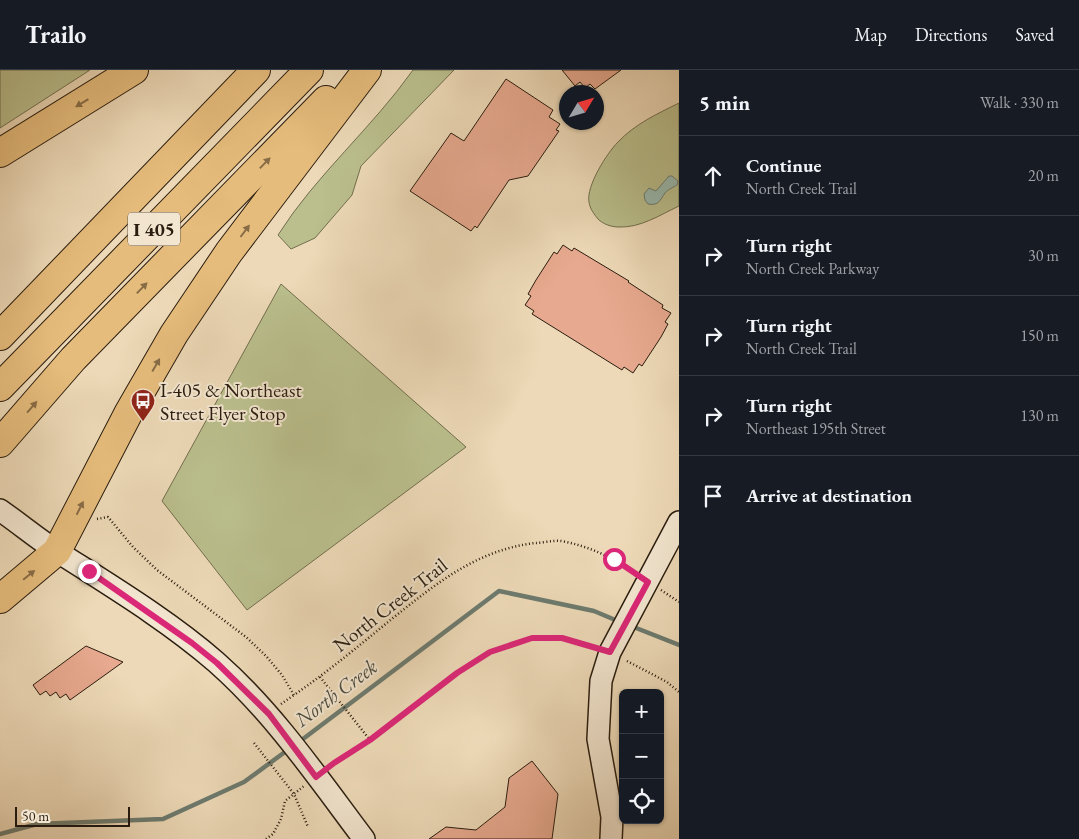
<!DOCTYPE html>
<meta charset="utf-8">
<style>
body{margin:0;font-family:"EB Garamond",serif;background:#20242c;color:#f1f3f6}
.controls{position:absolute;right:15px;bottom:15px;display:grid;overflow:hidden;border-radius:8px;box-shadow:0 1px 4px #0004}
.controls button{width:45px;height:45px;display:grid;place-items:center;padding:0;border:0;border-bottom:1px solid #363941;background:#171b24;color:#f1f3f6;font:25px sans-serif}
.compass{position:absolute;left:559px;top:15px;width:45px;height:45px;border-radius:50%;background:#171b24;box-shadow:0 1px 4px #0004;rotate:52deg}
.scale{position:absolute;left:15px;bottom:12px;width:115px;box-sizing:border-box;padding-left:5px;border:2px solid #2a1d0f;border-top:0;font-size:14px;line-height:18px;white-space:nowrap;color:#2a1d0f;-webkit-text-stroke:4px #f3e6d0;paint-order:stroke}
.stop{position:absolute;width:15px;height:15px;margin:-11px;border:4px solid #db2777;border-radius:50%;background:#fff}
.stop.end{background:#db2777;border-color:#fff;box-shadow:0 1px 5px #0008}
.list{margin:0;padding:0;list-style:none}
h2{display:flex;justify-content:space-between;align-items:center;height:65px;margin:0;padding:0 20px;font-size:21px}
h2 small{font-size:16px;font-weight:400;color:#9ea1a6}
.list li{display:grid;grid-template-columns:32px 1fr auto;gap:15px;align-items:center;box-sizing:border-box;height:80px;padding:0 20px;border-top:1px solid #363941}
.list b{display:block;font-size:19px;white-space:nowrap}
.list p{margin:0;font-size:16px;white-space:nowrap;color:#9ea1a6}
.list em{font-size:16px;font-style:normal;color:#9ea1a6}
.icon{flex:none;width:28px;height:28px;fill:none;stroke:currentColor;stroke-width:2;stroke-linecap:round;stroke-linejoin:round}
.map{position:relative;flex:none;width:679px;height:769px;overflow:hidden}
header{display:flex;align-items:center;gap:30px;box-sizing:border-box;height:70px;padding:0 25px;background:#171b24;border-bottom:1px solid #363941}
header strong{font-size:24px}
nav{display:flex;gap:28px;margin-inline-start:auto;font-size:18px}
main{display:flex}
aside{flex:1;background:#171b24}
.map>svg:first-child{display:block}
.green{fill:#babf8d;stroke:#726e4e}
.water{fill:#99baaf;stroke:#6d7b6f}
.lines{fill:none;stroke-linecap:round;stroke-linejoin:round}
.stream{stroke:#6d7b6f;stroke-width:4.5}
.building{fill:#e7a98f;stroke:#2a1d0f}
.secondary-casing{stroke:#2a1d0f;stroke-width:24}
.highway-casing{stroke:#2a1d0f;stroke-width:30}
.path{stroke:#2a1d0f;stroke-width:2.5;stroke-dasharray:1 2.5;stroke-linecap:butt}
.secondary{stroke:#f3e6d0;stroke-width:21}
.highway{stroke:#e6bc7c;stroke-width:28}
.oneway{fill:#886c46}
.route{stroke:#db2777;stroke-width:6}
.labels{text-anchor:middle;stroke-width:4;stroke-linejoin:round;paint-order:stroke}
.shield{fill:#f3e6d0;stroke:#665949;stroke-width:1}
.shield-label{font-size:19px;font-weight:bold;fill:#2a1d0f}
.poi-label{font-size:20px;fill:#2a1d0f;stroke:#f3e6d0;text-anchor:start}
.street-label{font-size:20px;fill:#2a1d0f;stroke:#f3e6d0}
.water-label{font-size:21px;font-style:italic;fill:#4b4c3f;stroke:#f3e6d0}
</style>
<header>
<strong>Trailo</strong>
<nav><a>Map</a><a>Directions</a><a>Saved</a></nav>
</header>
<main>
<div class="map">
<svg width="679" height="769" viewBox="0 0 679 769">
<rect width="100%" height="100%" fill="#edd9b7"/>
<filter id="stains"><feTurbulence type="fractalNoise" baseFrequency=".004" numOctaves="4"/><feColorMatrix values="0 0 0 0 .2 0 0 0 0 .09 0 0 0 0 .02 0 0 0 .5 -.17"/></filter>
<radialGradient id="worn" r=".72"><stop offset=".6" stop-color="#630" stop-opacity="0"/><stop offset="1" stop-color="#630" stop-opacity=".3"/></radialGradient>
<g class="green">
<path d="M 0,0 L 90,0 L 0,58 Z"/>
<path d="M 413,0 L 454,0 L 361,96 L 352,125 L 315,168 L 291,179 L 278,165 C 316,105 372,58 413,0 Z"/>
<path d="M 679,33 L 679,136 C 660,145 640,158 619,157 C 611,157 603,154 598,149 C 594,144 590,139 589,132 C 586,116 607,83 618,72 C 635,54 657,44 679,33 Z"/>
<path d="M 281,214 L 466,377 L 247,540 L 162,431 Z"/>
</g>
<path class="water" d="M 669,106 L 672,106 L 678,111 L 677,115 C 674,117 667,120 665,123 C 660,130 659,136 648,134 L 645,130 L 644,124 L 649,118 L 656,121 Z"/>
<g class="lines">
<g class="stream">
<path d="M 631,556 L 679,575"/>
<path d="M 299,672 L 499,521 L 594,541 L 620,552"/>
<path d="M 0,764 L 37,754 L 163,749 L 244,712 L 289,679"/>
</g>
</g>
<g class="building">
<path d="M 562,0 L 621,0 L 595,19 L 590,14 L 585,18 L 580,12 L 575,16 Z"/>
<path d="M 506,9 L 553,40 L 549,47 L 560,54 L 556,60 L 559,61 L 528,106 L 509,110 L 477,158 L 475,156 L 471,161 L 410,121 L 451,63 L 464,71 Z"/>
<path d="M 563,175 L 572,181 L 574,178 L 629,211 L 628,212 L 663,235 L 662,238 L 671,243 L 665,252 L 668,254 L 661,267 L 642,296 L 639,294 L 633,303 L 624,297 L 622,300 L 532,244 L 534,241 L 525,235 L 531,226 L 528,224 L 536,210 L 554,182 L 557,184 Z"/>
<path d="M 86,576 L 123,592 L 70,630 L 66,624 L 60,628 L 56,622 L 50,626 L 46,621 L 40,625 L 33,615 Z"/>
<path d="M 532,691 L 558,724 L 552,769 L 429,769 L 446,757 L 476,760 L 505,737 L 509,708 Z"/>
</g>
<g class="lines">
<defs>
<g id="secondary">
<path d="M 0,440 C 20,454 38,469 58,482 C 111,516 169,551 216,592 C 274,643 318,708 364,769"/>
<path d="M 611,769 L 612,747 L 598,669 L 601,611 L 610,582 L 679,452"/>
</g>
<g id="highway">
<path d="M 0,83 L 134,0"/>
<path d="M 0,266 L 256,0"/>
<path d="M 0,317 L 309,0"/>
<path d="M 0,373 L 73,289 L 326,30"/>
<path d="M 0,529 L 57,481 L 129,342 L 174,264 L 229,182 L 367,0"/>
</g>
</defs>
<use href="#secondary" class="secondary-casing"/>
<use href="#highway" class="highway-casing"/>
<g class="path">
<path d="M 97,449 L 108,447 L 133,477 L 157,500 L 246,567 L 266,586 L 282,605 L 294,625 C 329,601 361,574 393,548 C 437,513 477,480 535,473 C 543,473 553,470 561,471 C 589,476 611,487 634,502"/>
<path d="M 661,520 L 679,532"/>
<path d="M 627,591 L 667,612 L 679,622"/>
<path d="M 320,607 L 370,670"/>
<path d="M 281,634 L 294,625"/>
<path d="M 254,673 L 294,724 L 308,757"/>
<path d="M 330,696 C 343,685 358,679 371,669 C 422,632 468,583 531,568 C 552,563 574,572 594,577"/>
<path d="M 266,769 L 273,764 L 281,749 L 285,731 L 304,716"/>
</g>
<use href="#secondary" class="secondary"/>
<use href="#highway" class="highway"/>
</g>
<defs><path id="oneway-solid" d="M-6-.8H1V-3.2L6.5 0L1 3.2V.8H-6Z" transform="scale(1.25)"/></defs>
<g class="oneway">
<use href="#oneway-solid" transform="translate(82 33) rotate(149)"/>
<use href="#oneway-solid" transform="translate(265 93) rotate(-46)"/>
<use href="#oneway-solid" transform="translate(245 161) rotate(-53)"/>
<use href="#oneway-solid" transform="translate(142 218) rotate(-46)"/>
<use href="#oneway-solid" transform="translate(156 295) rotate(-60)"/>
<use href="#oneway-solid" transform="translate(32 337) rotate(-49)"/>
<use href="#oneway-solid" transform="translate(80 438) rotate(-63)"/>
<use href="#oneway-solid" transform="translate(29 505) rotate(-39)"/>
</g>
<g class="lines">
<path class="route" d="M 89,501 L 192,573 L 217,593 L 269,644 L 316,707 L 334,693 L 370,670 L 457,603 L 490,582 L 532,568 L 562,568 L 610,582 L 648,512 L 614,489"/>
</g>
<defs>
<symbol id="bus-pin" viewBox="-11 -11 22 30"><path d="M0 17L-7.5 6A9.5 9.5 0 1 1 7.5 6Z" fill="#8f2418" stroke="#f3e6d0"/><path d="M-5-6H5V4H4V6H2V4H-2V6H-4V4H-5ZM-3.5-4V0h7V-4ZM-3.5 1.2v1.5H-2V1.2ZM2 1.2v1.5H3.5V1.2Z" fill="#fff"/></symbol>
</defs>
<g fill-rule="evenodd">
<use href="#bus-pin" x="129" y="317" width="28" height="38"/>
</g>
<g class="labels">
<rect class="shield" x="128" y="142.5" width="52" height="33" rx="4"/>
<g class="shield-label">
<text x="154" y="166">I 405</text>
</g>
<g class="poi-label">
<text x="160" y="327">I-405 &amp; Northeast<tspan x="160" dy="23">Street Flyer Stop</tspan></text>
</g>
<g class="street-label">
<text transform="translate(390 535) rotate(-38)" y="7">North Creek Trail</text>
</g>
<g class="water-label">
<text transform="translate(336 623) rotate(-37)" y="7">North Creek</text>
</g>
</g>
<rect width="100%" height="100%" filter="url(#stains)"/>
<rect width="100%" height="100%" fill="url(#worn)"/>
</svg>
<div class="controls">
<button>+</button>
<button>−</button>
<button><svg class="icon" aria-label="locate" viewBox="0 0 24 24"><circle cx="12" cy="12" r="6"/><path d="M12 2v4M12 18v4M2 12h4M18 12h4"/></svg></button>
</div>
<svg class="compass" viewBox="-18 -18 36 36"><path d="M0-13l5 13h-10z" fill="#e53935"/><path d="M0 13l5-13h-10z" fill="#9ea1a6"/></svg>
<div class="scale">50 m</div>
<div class="stop" style="left:614px;top:489px"></div>
<div class="stop end" style="left:89px;top:501px"></div>
</div>
<aside>
<h2>5 min<small>Walk · 330 m</small></h2>
<ul class="list">
<li><svg class="icon" aria-label="ahead" viewBox="0 0 24 24"><path d="M12 20V5M6 11l6-6 6 6"/></svg><div><b>Continue</b><p>North Creek Trail</p></div><em>20 m</em></li>
<li><svg class="icon" aria-label="right" viewBox="0 0 24 24"><path d="M7 20v-9h11M14 6l5 5-5 5"/></svg><div><b>Turn right</b><p>North Creek Parkway</p></div><em>30 m</em></li>
<li><svg class="icon" aria-label="right" viewBox="0 0 24 24"><path d="M7 20v-9h11M14 6l5 5-5 5"/></svg><div><b>Turn right</b><p>North Creek Trail</p></div><em>150 m</em></li>
<li><svg class="icon" aria-label="right" viewBox="0 0 24 24"><path d="M7 20v-9h11M14 6l5 5-5 5"/></svg><div><b>Turn right</b><p>Northeast 195th Street</p></div><em>130 m</em></li>
<li><svg class="icon" aria-label="arrive" viewBox="0 0 24 24"><path d="M6 21V4h12l-3 4 3 4H6"/></svg><div><b>Arrive at destination</b></div></li>
</ul>
</aside>
</main>
